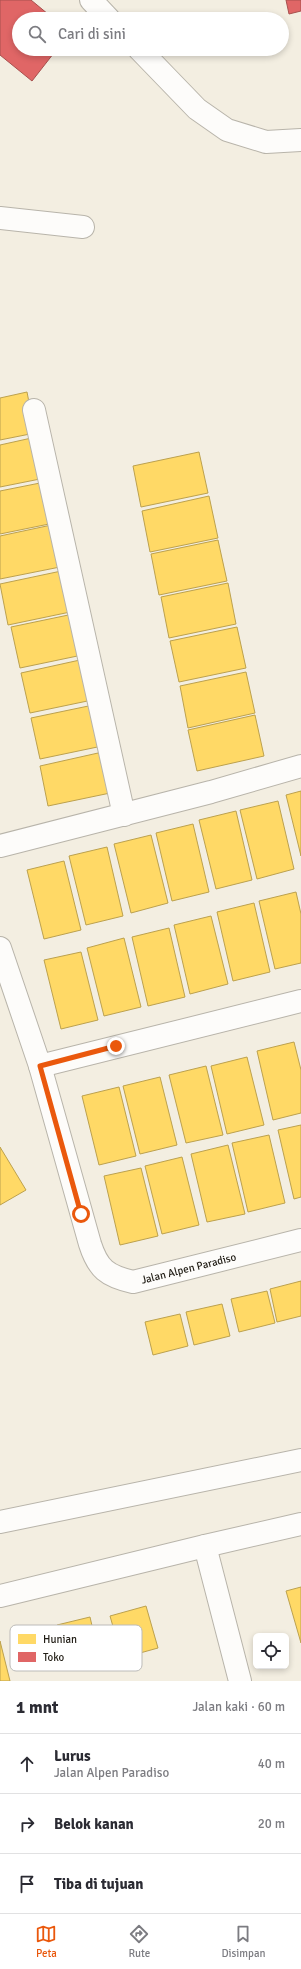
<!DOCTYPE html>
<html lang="id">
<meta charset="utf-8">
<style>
body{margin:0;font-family:Signika,sans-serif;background:#f7f7f7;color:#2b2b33}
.controls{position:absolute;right:12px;bottom:12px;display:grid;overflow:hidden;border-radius:6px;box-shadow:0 2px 6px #0003}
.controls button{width:36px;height:36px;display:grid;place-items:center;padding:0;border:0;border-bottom:1px solid #e1e1e2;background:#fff;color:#2b2b33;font:20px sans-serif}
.stop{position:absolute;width:12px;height:12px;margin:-9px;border:3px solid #ea580c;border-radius:50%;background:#fff}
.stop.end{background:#ea580c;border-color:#fff;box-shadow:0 1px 4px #0008}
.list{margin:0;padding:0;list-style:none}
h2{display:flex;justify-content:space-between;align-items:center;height:52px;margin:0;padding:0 16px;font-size:17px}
h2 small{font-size:13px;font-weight:400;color:#7c7c81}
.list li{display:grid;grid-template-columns:26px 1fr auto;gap:12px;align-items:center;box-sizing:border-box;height:60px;padding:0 16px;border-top:1px solid #e1e1e2}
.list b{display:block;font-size:15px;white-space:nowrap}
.list p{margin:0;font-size:13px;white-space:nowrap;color:#7c7c81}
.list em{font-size:13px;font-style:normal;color:#7c7c81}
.icon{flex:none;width:22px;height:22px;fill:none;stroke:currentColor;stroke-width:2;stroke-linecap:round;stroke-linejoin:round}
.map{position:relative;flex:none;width:301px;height:1681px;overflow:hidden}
.search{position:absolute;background:#fff;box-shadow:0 2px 6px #0003;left:12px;right:12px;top:12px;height:44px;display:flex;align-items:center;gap:10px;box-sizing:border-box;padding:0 14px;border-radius:22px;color:#7c7c81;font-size:15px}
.sheet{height:232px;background:#fff}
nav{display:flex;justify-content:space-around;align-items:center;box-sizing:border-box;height:56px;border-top:1px solid #e1e1e2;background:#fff;font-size:11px;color:#7c7c81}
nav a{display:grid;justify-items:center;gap:2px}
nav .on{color:#ea580c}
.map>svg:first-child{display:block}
.homes{fill:#ffd966;stroke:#bca14e}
.shops{fill:#e06666;stroke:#a7504e}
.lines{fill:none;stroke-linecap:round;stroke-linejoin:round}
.minor-casing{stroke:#b8b4aa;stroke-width:24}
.minor{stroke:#fdfcfa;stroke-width:22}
.route{stroke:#ea580c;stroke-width:5}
.labels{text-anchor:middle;stroke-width:4;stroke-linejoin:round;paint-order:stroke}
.street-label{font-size:11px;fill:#211d15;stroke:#fff}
.key{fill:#fff;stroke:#bcbbb9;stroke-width:1}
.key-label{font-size:11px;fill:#211d15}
</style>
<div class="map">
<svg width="301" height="1681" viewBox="0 0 301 1681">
<rect width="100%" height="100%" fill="#f3eee1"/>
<g class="homes">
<path d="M 27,392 L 35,433 L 0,440 L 0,398 Z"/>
<path d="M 36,437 L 45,478 L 0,487 L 0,445 Z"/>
<path d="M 199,452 L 208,493 L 141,507 L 133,466 Z"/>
<path d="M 45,482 L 54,523 L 0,534 L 0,491 Z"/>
<path d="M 209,496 L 218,538 L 150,552 L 142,511 Z"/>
<path d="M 56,524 L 65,566 L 0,579 L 0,536 Z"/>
<path d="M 218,540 L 227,581 L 159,595 L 151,554 Z"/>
<path d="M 66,570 L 75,611 L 8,625 L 0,584 Z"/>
<path d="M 228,583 L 236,624 L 169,638 L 161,597 Z"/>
<path d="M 78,613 L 87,654 L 20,668 L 11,627 Z"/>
<path d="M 237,627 L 246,668 L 179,682 L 170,641 Z"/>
<path d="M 89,658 L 97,699 L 30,713 L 21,673 Z"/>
<path d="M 246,672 L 255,713 L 188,728 L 180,686 Z"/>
<path d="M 98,704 L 107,745 L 40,759 L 31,718 Z"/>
<path d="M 255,715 L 264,756 L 197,771 L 188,730 Z"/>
<path d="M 107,751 L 115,792 L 48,806 L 40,766 Z"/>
<path d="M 301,791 L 301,856 L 286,795 Z"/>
<path d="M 278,801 L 294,869 L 257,879 L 240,810 Z"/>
<path d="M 236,811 L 252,880 L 216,889 L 199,820 Z"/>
<path d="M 193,824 L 209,892 L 172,901 L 156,833 Z"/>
<path d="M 151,835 L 168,903 L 131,913 L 114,844 Z"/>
<path d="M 107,847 L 123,916 L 86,925 L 69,856 Z"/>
<path d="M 64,861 L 81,930 L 44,939 L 27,870 Z"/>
<path d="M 296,892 L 301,914 L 301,963 L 275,969 L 259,901 Z"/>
<path d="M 254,903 L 270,972 L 233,981 L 217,912 Z"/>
<path d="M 211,916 L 228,984 L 190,994 L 174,925 Z"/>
<path d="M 169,928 L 185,997 L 148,1006 L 132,937 Z"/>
<path d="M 124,938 L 141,1007 L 104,1016 L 87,948 Z"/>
<path d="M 81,952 L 98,1020 L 61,1029 L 44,960 Z"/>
<path d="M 294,1042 L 301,1070 L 301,1113 L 273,1120 L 257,1051 Z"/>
<path d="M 247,1057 L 264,1125 L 227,1134 L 211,1066 Z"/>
<path d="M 206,1066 L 223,1135 L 186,1143 L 169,1075 Z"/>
<path d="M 160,1077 L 177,1145 L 140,1154 L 123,1086 Z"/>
<path d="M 119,1087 L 136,1156 L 99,1165 L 82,1096 Z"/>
<path d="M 301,1125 L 301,1197 L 294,1199 L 278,1130 Z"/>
<path d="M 269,1135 L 285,1203 L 248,1212 L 232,1143 Z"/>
<path d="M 228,1145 L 245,1214 L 207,1222 L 191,1154 Z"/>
<path d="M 0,1147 L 26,1190 L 0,1205 Z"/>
<path d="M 182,1157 L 199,1225 L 162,1234 L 145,1166 Z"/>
<path d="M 141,1168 L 158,1236 L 120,1245 L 104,1176 Z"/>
<path d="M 301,1281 L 301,1316 L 277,1322 L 270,1289 Z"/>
<path d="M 267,1291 L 275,1323 L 239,1332 L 231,1299 Z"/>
<path d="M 222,1304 L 230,1336 L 194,1345 L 186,1312 Z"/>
<path d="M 180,1314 L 188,1346 L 153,1355 L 145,1322 Z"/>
<path d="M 301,1587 L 301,1643 L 286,1591 Z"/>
<path d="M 146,1606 L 158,1648 L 122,1658 L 110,1616 Z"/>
<path d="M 90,1617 L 99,1656 L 66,1664 L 57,1625 Z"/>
<path d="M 0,1641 L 10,1681 L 0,1681 Z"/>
</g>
<g class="shops">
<path d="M 0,0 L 31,0 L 54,19 L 19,19 L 19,49 L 57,49 L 32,81 L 0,55 Z"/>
<path d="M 286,0 L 301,0 L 301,11 L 289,14 Z"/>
</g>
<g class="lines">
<defs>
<g id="minor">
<path d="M 91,0 L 109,19"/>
<path d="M 139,49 L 197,109 L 227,130 L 266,142 L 301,140"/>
<path d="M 0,218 L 83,227"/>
<path d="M 34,410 L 124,815"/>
<path d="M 0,846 L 211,792 L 301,766"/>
<path id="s1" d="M 0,948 L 40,1066 L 90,1244 C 98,1269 107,1276 133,1282 L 301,1240"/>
<path d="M 40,1066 L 301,1001"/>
<path d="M 0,1522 L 301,1460"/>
<path d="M 205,1546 L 240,1681"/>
<path d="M 0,1596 L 205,1546 L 301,1524"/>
</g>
</defs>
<use href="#minor" class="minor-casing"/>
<use href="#minor" class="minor"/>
</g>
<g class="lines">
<path class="route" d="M 81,1214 L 40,1066 L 116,1046"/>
</g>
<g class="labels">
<g class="street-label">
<text dy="4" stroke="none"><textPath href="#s1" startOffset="428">Jalan Alpen Paradiso</textPath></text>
</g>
</g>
<rect x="10" y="1625" width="132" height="46" rx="6" class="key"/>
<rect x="18" y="1634" width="18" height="10" fill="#ffd966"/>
<rect x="18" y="1652" width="18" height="10" fill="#e06666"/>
<g class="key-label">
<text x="43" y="1643">Hunian</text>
<text x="43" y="1661">Toko</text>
</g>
</svg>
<div class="controls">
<button><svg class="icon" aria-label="locate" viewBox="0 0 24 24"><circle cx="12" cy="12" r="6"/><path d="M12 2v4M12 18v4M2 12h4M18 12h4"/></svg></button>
</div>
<div class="stop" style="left:81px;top:1214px"></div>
<div class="stop end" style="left:116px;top:1046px"></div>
<div class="search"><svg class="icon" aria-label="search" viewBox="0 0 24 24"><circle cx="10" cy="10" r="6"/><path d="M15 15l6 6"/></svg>Cari di sini</div>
</div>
<section class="sheet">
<h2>1 mnt<small>Jalan kaki · 60 m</small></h2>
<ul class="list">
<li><svg class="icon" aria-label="ahead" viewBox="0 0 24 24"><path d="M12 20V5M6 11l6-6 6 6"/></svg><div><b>Lurus</b><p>Jalan Alpen Paradiso</p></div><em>40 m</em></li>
<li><svg class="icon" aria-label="right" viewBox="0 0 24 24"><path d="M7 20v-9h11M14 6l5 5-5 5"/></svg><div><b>Belok kanan</b></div><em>20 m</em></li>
<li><svg class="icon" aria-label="arrive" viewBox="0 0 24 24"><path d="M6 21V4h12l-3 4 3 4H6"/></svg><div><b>Tiba di tujuan</b></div></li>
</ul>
</section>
<nav>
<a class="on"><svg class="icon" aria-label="map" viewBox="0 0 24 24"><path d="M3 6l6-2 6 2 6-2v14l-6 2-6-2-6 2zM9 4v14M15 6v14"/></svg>Peta</a>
<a><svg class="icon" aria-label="directions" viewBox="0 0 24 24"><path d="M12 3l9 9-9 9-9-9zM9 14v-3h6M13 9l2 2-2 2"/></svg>Rute</a>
<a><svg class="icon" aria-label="saved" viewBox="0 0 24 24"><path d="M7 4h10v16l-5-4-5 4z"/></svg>Disimpan</a>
</nav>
